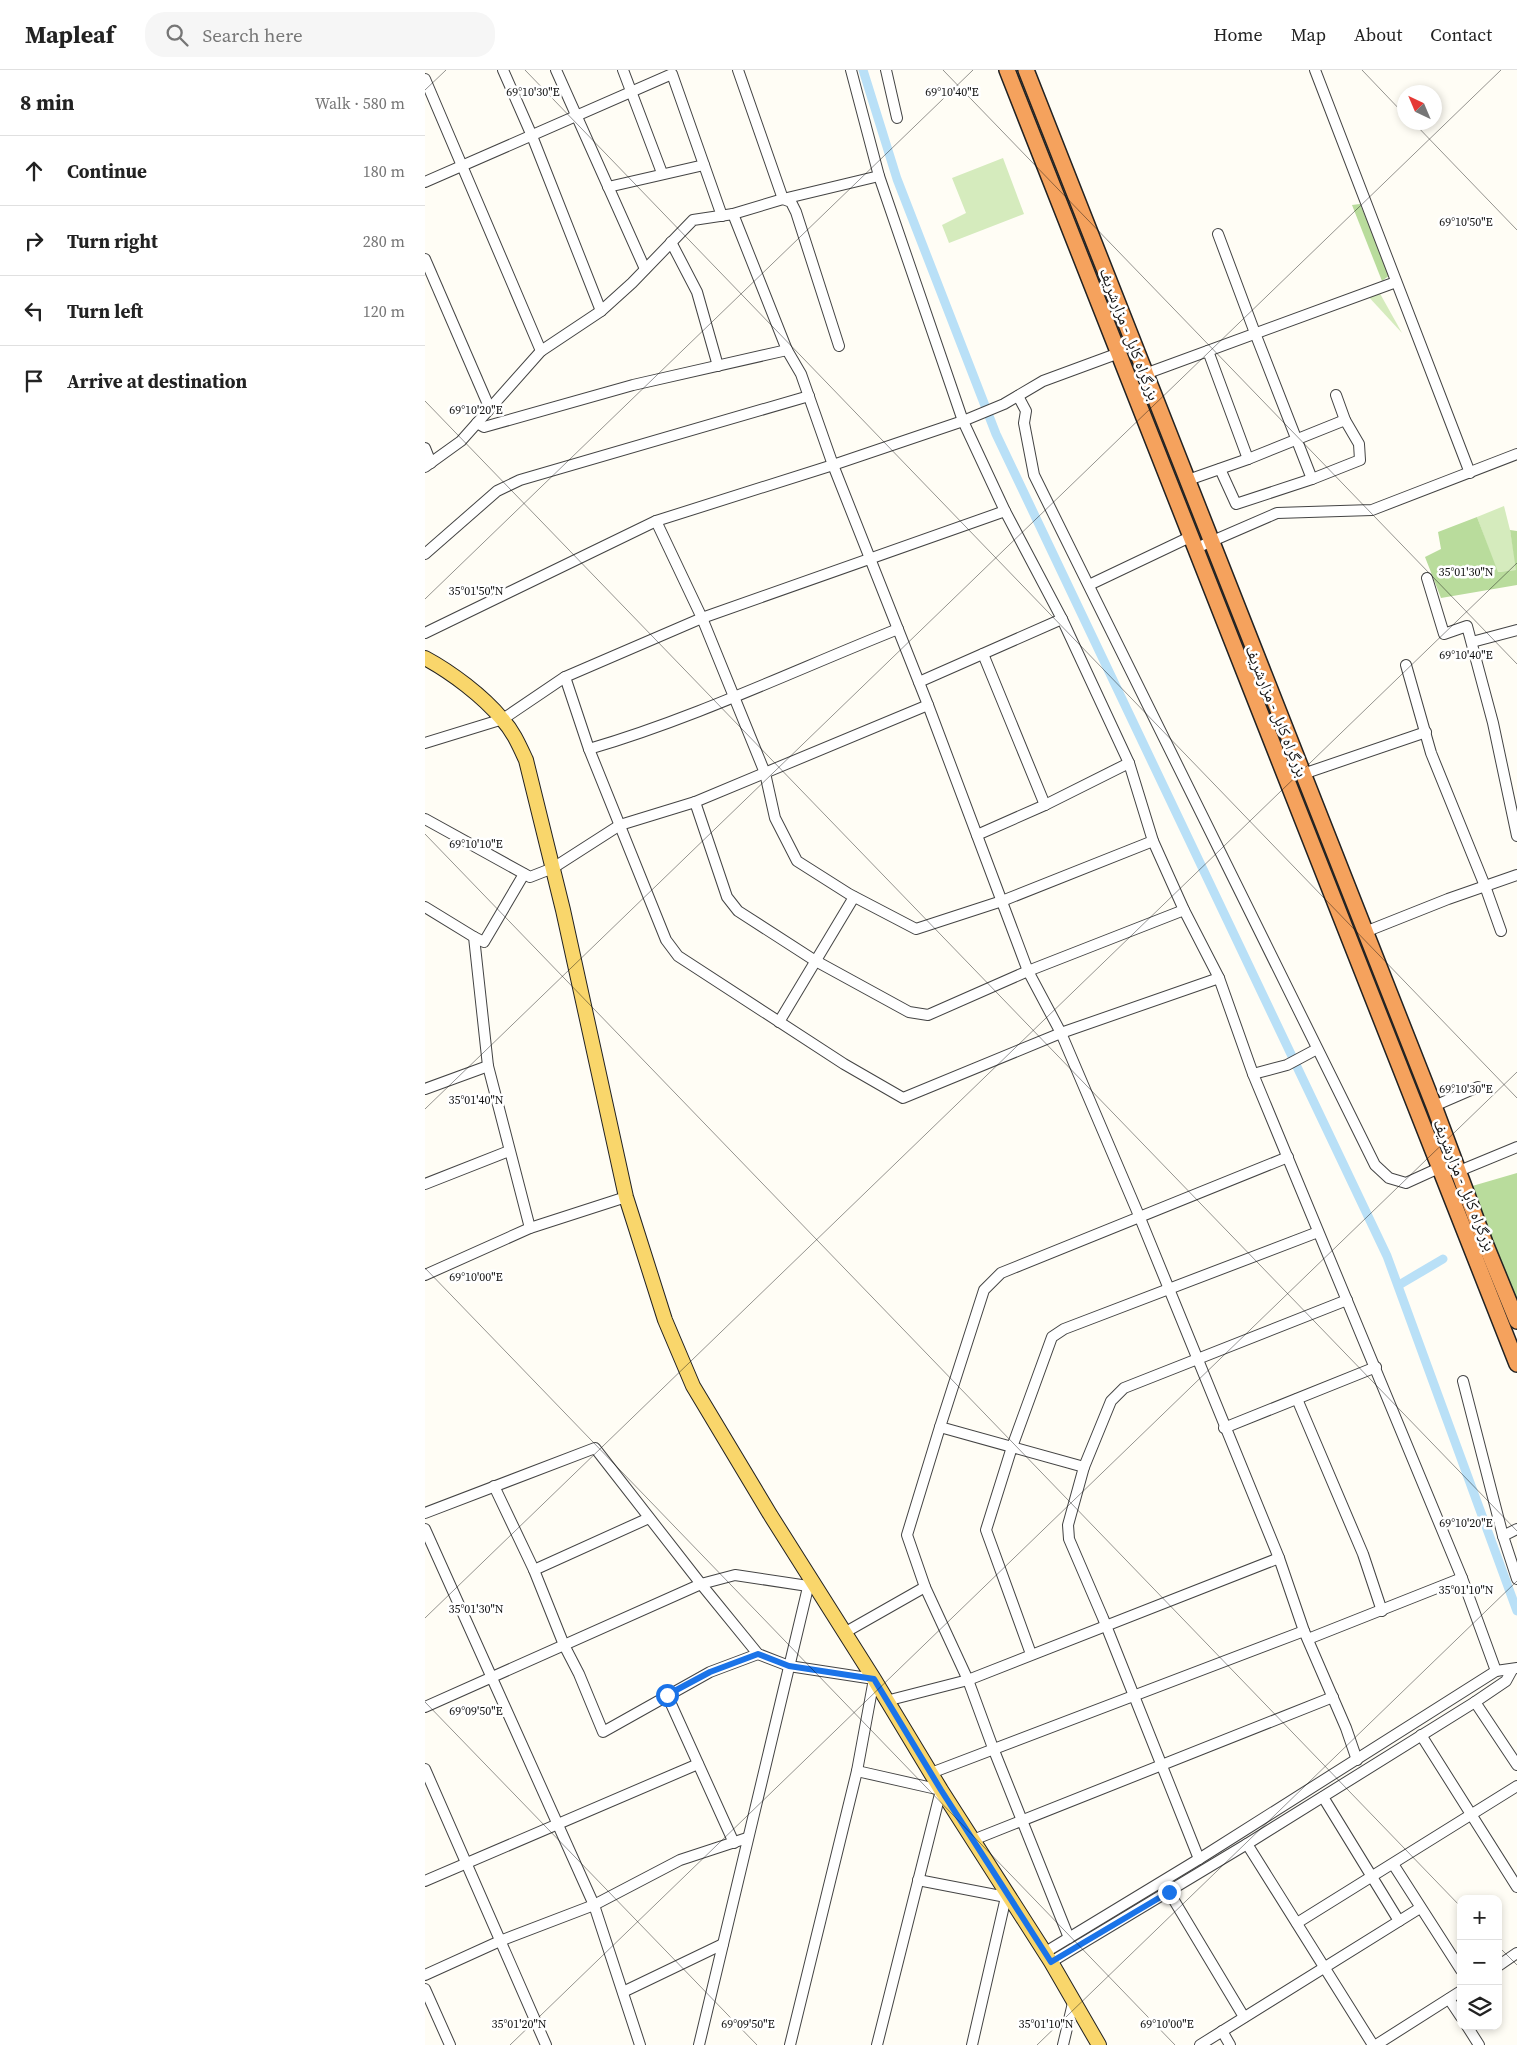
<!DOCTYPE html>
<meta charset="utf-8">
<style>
body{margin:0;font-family:"Source Serif 4","Noto Naskh Arabic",serif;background:#f6f6f6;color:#222}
.controls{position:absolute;right:15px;bottom:15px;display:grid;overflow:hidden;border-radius:10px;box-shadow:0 2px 8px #0003}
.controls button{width:45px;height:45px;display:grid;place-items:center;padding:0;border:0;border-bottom:1px solid #e0e0e0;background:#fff;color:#222;font:25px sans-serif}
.compass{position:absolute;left:972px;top:15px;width:45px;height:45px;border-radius:50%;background:#fff;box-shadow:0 2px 8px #0003;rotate:316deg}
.stop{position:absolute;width:15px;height:15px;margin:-11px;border:4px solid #1a73e8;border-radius:50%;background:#fff}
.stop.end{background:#1a73e8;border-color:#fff;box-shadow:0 1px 5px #0008}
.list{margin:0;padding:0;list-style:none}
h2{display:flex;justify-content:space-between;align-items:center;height:65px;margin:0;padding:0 20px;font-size:21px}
h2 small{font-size:16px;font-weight:400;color:#767676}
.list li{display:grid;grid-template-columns:32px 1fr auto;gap:15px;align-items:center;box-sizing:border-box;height:70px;padding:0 20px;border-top:1px solid #e0e0e0}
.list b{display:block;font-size:19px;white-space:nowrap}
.list em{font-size:16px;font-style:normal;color:#767676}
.icon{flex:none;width:28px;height:28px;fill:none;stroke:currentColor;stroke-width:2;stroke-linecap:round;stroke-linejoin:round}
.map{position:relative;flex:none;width:1092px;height:1975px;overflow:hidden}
header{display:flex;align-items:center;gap:30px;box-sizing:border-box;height:70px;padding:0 25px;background:#fff;border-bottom:1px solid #e0e0e0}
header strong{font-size:24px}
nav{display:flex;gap:28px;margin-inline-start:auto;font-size:18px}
.search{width:350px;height:45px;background:#f6f6f6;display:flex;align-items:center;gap:12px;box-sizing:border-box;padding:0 18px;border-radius:20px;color:#767676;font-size:19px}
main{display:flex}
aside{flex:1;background:#fff}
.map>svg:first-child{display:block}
.green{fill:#d5ebbd}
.forest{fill:#b9dc9c}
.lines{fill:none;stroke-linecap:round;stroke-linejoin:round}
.canal{stroke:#b9e0f7;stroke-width:9}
.minor-casing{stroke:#444;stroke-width:12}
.major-casing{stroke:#222;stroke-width:16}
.highway-casing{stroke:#222;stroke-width:18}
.minor{stroke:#fff;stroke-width:10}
.major{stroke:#f9d66b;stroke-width:14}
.highway{stroke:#f5a25d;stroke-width:15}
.route{stroke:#1a73e8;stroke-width:6}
.ticks{fill:none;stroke:#111;stroke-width:1;stroke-opacity:0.45}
.labels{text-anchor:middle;stroke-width:5;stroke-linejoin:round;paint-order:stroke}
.street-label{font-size:16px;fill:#111;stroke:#fff}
.ticks-label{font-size:12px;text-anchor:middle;fill:#111;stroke:#fff;stroke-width:5;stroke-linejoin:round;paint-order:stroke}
</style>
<header>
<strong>Mapleaf</strong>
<div class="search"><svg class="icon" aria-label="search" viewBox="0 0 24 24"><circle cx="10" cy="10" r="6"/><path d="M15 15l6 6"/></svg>Search here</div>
<nav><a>Home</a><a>Map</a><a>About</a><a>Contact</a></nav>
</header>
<main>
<aside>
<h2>8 min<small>Walk · 580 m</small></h2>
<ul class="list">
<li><svg class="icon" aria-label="ahead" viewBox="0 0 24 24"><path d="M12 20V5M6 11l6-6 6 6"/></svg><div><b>Continue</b></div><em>180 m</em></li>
<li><svg class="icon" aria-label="right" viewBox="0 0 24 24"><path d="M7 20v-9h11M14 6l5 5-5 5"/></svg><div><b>Turn right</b></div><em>280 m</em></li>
<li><svg class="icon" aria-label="left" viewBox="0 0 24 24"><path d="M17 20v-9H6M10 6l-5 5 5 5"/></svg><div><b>Turn left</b></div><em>120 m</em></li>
<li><svg class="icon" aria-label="arrive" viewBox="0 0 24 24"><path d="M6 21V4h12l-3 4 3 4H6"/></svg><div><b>Arrive at destination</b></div></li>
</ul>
</aside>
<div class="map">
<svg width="1092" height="1975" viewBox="0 0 1092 1975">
<rect width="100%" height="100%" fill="#fffdf5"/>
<g class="green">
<path d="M 578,88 L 599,144 L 524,173 L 517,155 L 541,143 L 527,108 Z"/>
<path d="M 953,220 L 977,263 L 941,224 Z"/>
<path d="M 1079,436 L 1085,460 L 1092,500 L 1072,502 L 1052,447 Z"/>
</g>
<g class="forest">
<path d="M 935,134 L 965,205 L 957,211 L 927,135 Z"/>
<path d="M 1052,447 L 1073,502 L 1091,500 L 1085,460 L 1092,461 L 1092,515 L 1016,528 L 1000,487 L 1016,479 L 1013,462 Z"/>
<path d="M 1092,1103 L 1092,1251 L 1037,1119 Z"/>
</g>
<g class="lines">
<g class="canal">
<path d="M 438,0 L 472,109 L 571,364 L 962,1186 L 1092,1541"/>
<path d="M 974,1215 L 1018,1189"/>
</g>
<defs>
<g id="minor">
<path d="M 78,0 L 107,66 L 176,241"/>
<path d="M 131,0 L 220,199"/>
<path d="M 198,0 L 237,103"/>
<path d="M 313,0 L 358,129 L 366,132 L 371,142 L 414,276"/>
<path d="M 426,0 L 454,106 L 538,351 L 580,441 L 637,549 L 704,693 L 728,771 L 759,840 L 794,908 L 828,1004 L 1037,1508 L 1071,1601"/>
<path d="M 461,0 L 472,48"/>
<path d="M 890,0 L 1045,403"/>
<path d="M 0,9 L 116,281"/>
<path d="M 0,112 L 247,4 L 297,146"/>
<path d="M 183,117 L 279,95"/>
<path d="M 308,144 L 362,280 L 376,304 L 408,395 L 503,635 L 603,901 L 636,963 L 715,1148 L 854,1488 L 879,1561 L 921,1658 L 932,1690"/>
<path d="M 793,164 L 830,263 L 887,409"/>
<path d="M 246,172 L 272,222 L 293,296"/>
<path d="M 0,189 L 65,339"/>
<path d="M 783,281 L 823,389"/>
<path d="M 720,304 L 971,212"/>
<path d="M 593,326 L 601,341 L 599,353 L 609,405 L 950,1095 L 964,1108 L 981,1113 L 1014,1098 L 1034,1101 L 1092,1077"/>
<path d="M 52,353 L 59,357 L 208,315 L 362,280"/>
<path d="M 0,378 L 6,393"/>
<path d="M 0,397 L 36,371 L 116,281 L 176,241 L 207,213 L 268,150 L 308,144 L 358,129 L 454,106"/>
<path d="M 795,399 L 811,434 L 887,409 L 935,390 L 934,374 L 920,350 L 911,325"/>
<path d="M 763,410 L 823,389 L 920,350"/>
<path d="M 231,451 L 277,548 L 340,703 L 350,748 L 372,791 L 424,824 L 491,859 L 577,831 L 728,771"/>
<path d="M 769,479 L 852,443 L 947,440 L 1092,384"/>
<path d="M 0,484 L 72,421 L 95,410 L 384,326"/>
<path d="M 1002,508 L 1019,564 L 1042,556 L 1068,653 L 1092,766"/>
<path d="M 664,515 L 765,467"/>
<path d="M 0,563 L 231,451 L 408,395 L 538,351 L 579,334 L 618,311 L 694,283"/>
<path d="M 1047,572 L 1092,560"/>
<path d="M 558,584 L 620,735"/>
<path d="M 981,595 L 1006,683 L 1060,816 L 1076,861"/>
<path d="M 140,607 L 164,679 L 241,870 L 253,886 L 419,994 L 478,1028 L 636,963 L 794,908"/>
<path d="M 494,612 L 637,549"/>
<path d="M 0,673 L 78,649 L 140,607 L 277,548 L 580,441"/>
<path d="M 164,679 C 270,648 370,600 473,559"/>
<path d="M 878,704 L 1001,662"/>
<path d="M 270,732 L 302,827 L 313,841 L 389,890 L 484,942 L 503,945 L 603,901 L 759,840"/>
<path d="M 0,749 L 105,807 L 128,798 L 195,755 L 270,732 L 503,635"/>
<path d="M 552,765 L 620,735 L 704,693"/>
<path d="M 0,837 L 49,867 L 63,996 L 105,1158"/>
<path d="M 940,862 L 1023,829 L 1092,805"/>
<path d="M 49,867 L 59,872 L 99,804"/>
<path d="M 354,952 L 429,827"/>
<path d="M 828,1004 L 862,995 L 892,979"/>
<path d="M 0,1019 L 63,996"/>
<path d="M 1009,1036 L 1053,1017"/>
<path d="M 0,1114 L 84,1081"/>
<path d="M 0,1205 L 105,1158 L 201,1127"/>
<path d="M 1038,1311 L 1078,1466 L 1092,1509"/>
<path d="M 872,1329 L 938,1484 L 957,1541"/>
<path d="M 515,1357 L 482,1465 L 500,1517 L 543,1610 L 568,1678 L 644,1868"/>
<path d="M 799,1358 L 951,1297"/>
<path d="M 659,1397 L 686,1331 L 699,1318 L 922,1230"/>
<path d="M 69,1416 L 109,1500 L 139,1575 L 154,1604 L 178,1662 L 285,1602 L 333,1584"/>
<path d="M 0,1443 L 170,1378 L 276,1514 L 333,1584 L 364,1596 L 449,1609 L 432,1701 L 365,1975"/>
<path d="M 0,1459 L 169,1835 L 215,1975"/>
<path d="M 1078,1466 L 1092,1459"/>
<path d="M 109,1500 L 224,1448"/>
<path d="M 419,1563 L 500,1517"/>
<path d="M 883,1569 L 1037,1508"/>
<path d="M 606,1584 L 561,1460 L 587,1377 L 627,1267 L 639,1259 L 893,1162"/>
<path d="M 242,1625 L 309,1773"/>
<path d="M 461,1631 L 543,1610 L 854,1488"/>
<path d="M 1050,1632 L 1092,1695"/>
<path d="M 0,1637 L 276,1514 L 310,1505 L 383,1516"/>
<path d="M 996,1665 L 1092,1817"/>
<path d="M 0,1699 L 121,1975"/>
<path d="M 432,1701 L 516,1720 L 452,1975"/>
<path d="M 506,1703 L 879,1561"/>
<path d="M 898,1727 L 974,1851"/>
<path d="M 548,1770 L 908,1627"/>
<path d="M 822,1774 L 948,1975"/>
<path d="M 774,1789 L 678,1548 L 644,1469 L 643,1455 L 659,1397 L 515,1357 L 559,1220 L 576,1203 L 863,1087"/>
<path d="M 968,1794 L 1036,1900"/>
<path d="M 493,1810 L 581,1827"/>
<path d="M 0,1811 L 273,1694"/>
<path d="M 744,1822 L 819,1947"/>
<path d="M 872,1853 L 1092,1716"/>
<path d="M 619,1883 L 774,1789 L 1071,1601 L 1092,1598"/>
<path d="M 626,1892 L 822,1774 L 1050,1632 L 1081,1611 L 1087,1600"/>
<path d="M 1073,1896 L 1092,1883"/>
<path d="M 0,1905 L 75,1871 L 169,1835 L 255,1790 L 322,1768"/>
<path d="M 0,1919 L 25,1975"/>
<path d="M 198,1922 L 298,1874"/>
<path d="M 1024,1929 L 1036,1947"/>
<path d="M 1042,1956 L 1054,1975"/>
<path d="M 797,1961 L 805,1975"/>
<path d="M 274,1975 L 385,1509"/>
<path d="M 547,1975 L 581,1827 L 583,1825"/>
<path d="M 638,1975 L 648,1933"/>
<path d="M 775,1975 L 995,1838"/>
<path d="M 951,1975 L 1036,1921"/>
</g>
<path id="major" d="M 0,588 C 26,602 58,626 77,649 C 88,661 94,675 101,690 L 138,840 L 201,1127 L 240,1250 L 268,1316 L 346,1446 L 449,1609 L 516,1720 L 626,1892 L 674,1975"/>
<g id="highway">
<path d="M 582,0 L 1092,1294"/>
<path d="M 601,0 L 1009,1036 L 1060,1173 L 1092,1251"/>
</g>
</defs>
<use href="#minor" class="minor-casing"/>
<use href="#major" class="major-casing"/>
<use href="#highway" class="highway-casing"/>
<use href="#minor" class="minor"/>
<use href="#major" class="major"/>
<use href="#highway" class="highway"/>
</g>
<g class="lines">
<path class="route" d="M 242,1625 L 285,1602 L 333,1584 L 364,1596 L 449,1609 L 516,1720 L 626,1892 L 744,1822"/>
</g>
<path class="ticks" d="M 100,0 L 1092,1028M 518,0 L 1092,594M 937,0 L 979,44M 0,20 L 21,0M 988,52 L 1092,160M 0,331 L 1092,1461M 0,529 L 548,0M 0,764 L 1036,1837M 0,1039 L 1076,0M 0,1198 L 750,1975M 0,1548 L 1092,493M 0,1632 L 332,1975M 1073,1876 L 1092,1895M 85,1975 L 1092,1002M 612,1975 L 1092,1511"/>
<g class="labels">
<g class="street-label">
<text transform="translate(705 264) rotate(69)" y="6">بزرگراه کابل - مزارشریف</text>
<text transform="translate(852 641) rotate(68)" y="6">بزرگراه کابل - مزارشریف</text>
<text transform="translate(1040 1115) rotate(68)" y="6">بزرگراه کابل - مزارشریف</text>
</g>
</g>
<g class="ticks-label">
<text x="108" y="26">69°10'30"E</text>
<text x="527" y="26">69°10'40"E</text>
<text x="1041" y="156">69°10'50"E</text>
<text x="51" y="344">69°10'20"E</text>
<text x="1041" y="506">35°01'30"N</text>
<text x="51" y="525">35°01'50"N</text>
<text x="1041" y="589">69°10'40"E</text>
<text x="51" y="778">69°10'10"E</text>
<text x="1041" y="1023">69°10'30"E</text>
<text x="51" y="1034">35°01'40"N</text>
<text x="51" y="1211">69°10'00"E</text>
<text x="1041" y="1457">69°10'20"E</text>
<text x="1041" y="1524">35°01'10"N</text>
<text x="51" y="1543">35°01'30"N</text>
<text x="51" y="1645">69°09'50"E</text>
<text x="323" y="1958">69°09'50"E</text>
<text x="742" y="1958">69°10'00"E</text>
<text x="94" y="1958">35°01'20"N</text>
<text x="621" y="1958">35°01'10"N</text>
</g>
</svg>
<div class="controls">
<button>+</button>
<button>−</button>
<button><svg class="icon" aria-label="layers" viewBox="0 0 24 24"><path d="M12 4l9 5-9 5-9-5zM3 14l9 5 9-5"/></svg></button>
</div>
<svg class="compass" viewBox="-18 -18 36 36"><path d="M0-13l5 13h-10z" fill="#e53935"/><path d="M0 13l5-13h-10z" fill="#767676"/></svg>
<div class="stop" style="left:242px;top:1625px"></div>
<div class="stop end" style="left:744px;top:1822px"></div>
</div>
</main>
